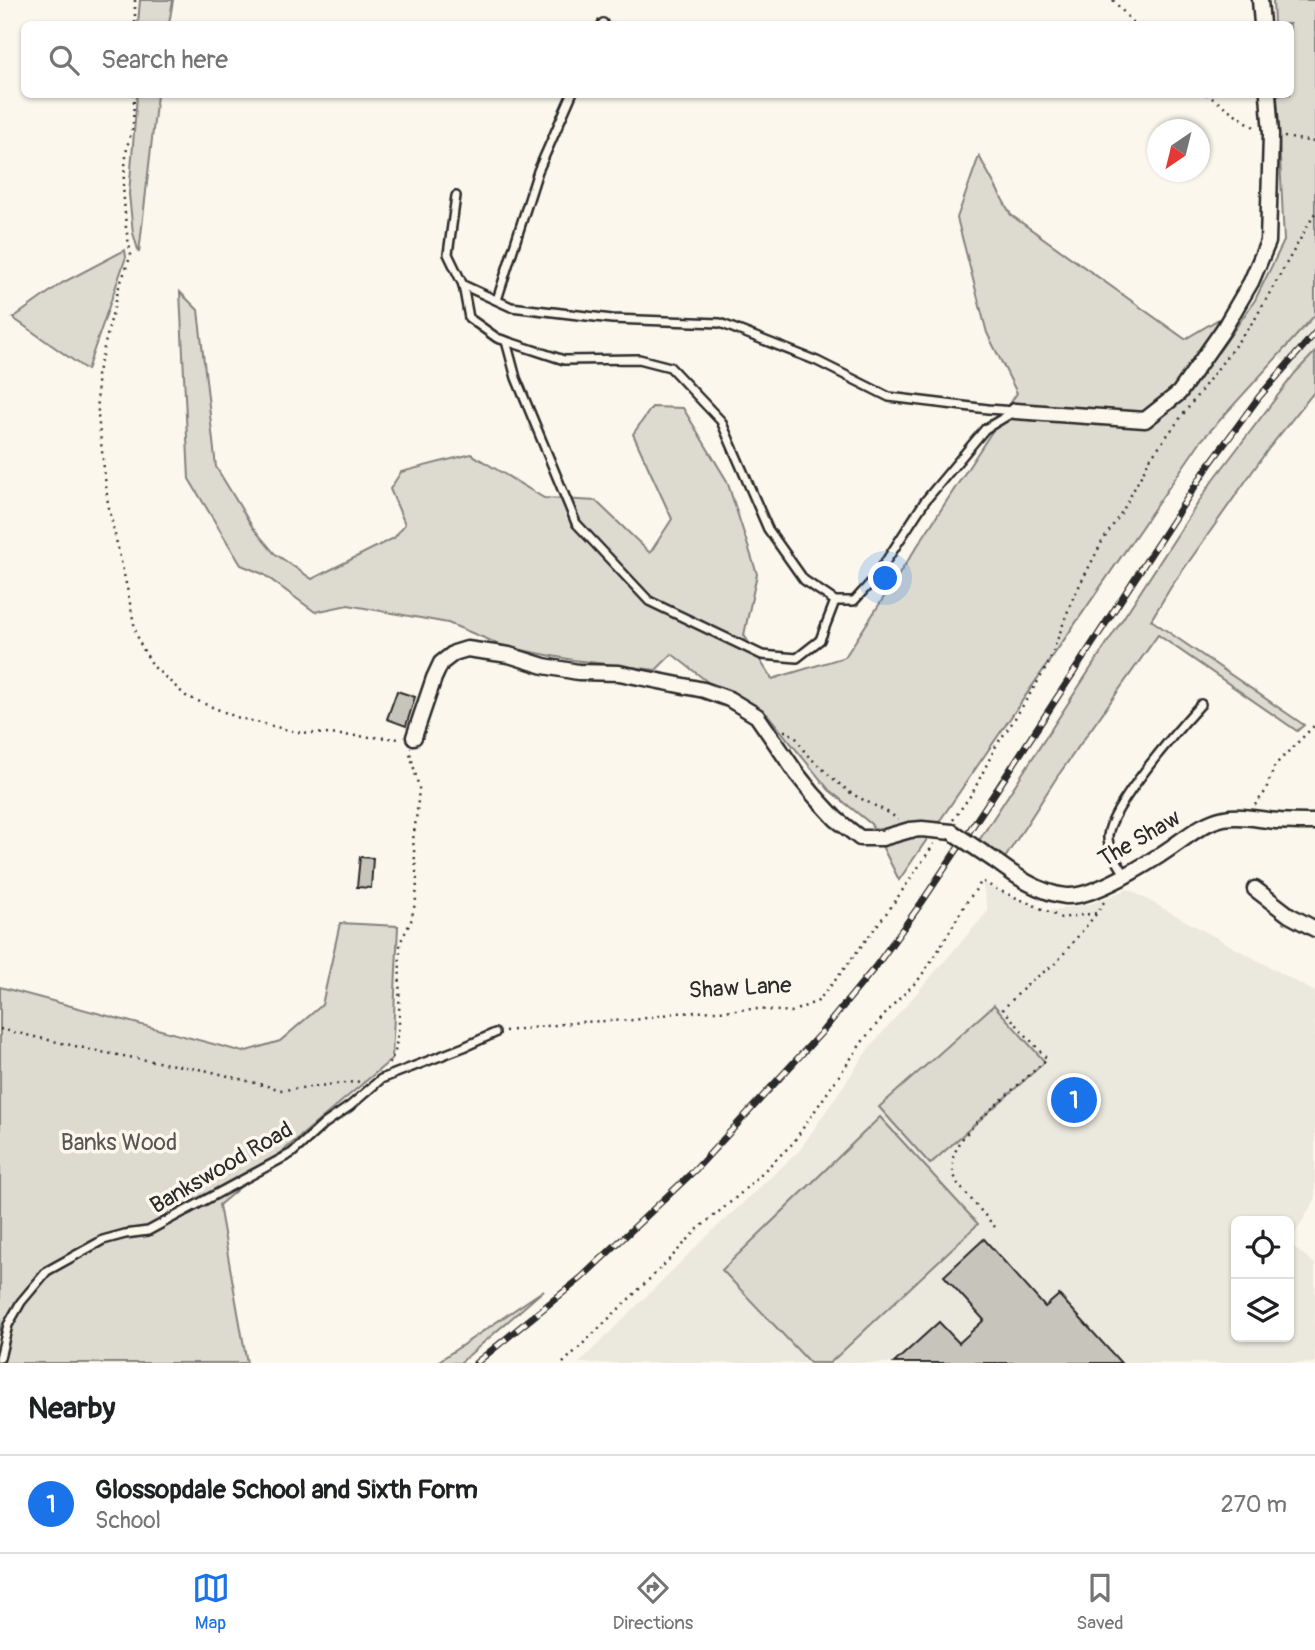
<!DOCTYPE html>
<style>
body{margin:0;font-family:Pangolin,sans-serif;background:#f2f2f2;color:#202124}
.controls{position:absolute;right:21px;bottom:21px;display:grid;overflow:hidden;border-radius:10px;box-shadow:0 2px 5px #0004}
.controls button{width:63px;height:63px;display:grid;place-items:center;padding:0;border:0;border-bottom:2px solid #e0e0e0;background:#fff;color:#202124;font:35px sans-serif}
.compass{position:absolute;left:1147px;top:119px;width:63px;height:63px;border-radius:50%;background:#fff;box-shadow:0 2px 5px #0004;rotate:215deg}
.you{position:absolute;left:886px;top:579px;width:24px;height:24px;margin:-18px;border:5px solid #fff;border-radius:50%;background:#1a73e8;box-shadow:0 0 0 10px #1a73e833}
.badge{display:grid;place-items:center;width:46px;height:46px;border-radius:50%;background:#1a73e8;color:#fff;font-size:23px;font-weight:700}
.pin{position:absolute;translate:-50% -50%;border:4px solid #fff;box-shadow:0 2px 7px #0006}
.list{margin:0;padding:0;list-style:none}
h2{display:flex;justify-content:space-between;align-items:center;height:91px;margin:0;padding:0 28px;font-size:30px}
h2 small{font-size:23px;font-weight:400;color:#757577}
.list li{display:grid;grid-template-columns:46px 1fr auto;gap:21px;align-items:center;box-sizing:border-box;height:98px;padding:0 28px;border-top:2px solid #e0e0e0}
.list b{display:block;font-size:26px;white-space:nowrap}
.list p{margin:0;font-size:23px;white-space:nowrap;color:#757577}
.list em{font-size:23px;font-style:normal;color:#757577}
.icon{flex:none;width:38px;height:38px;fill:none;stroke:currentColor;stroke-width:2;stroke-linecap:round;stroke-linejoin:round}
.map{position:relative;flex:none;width:1315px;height:1363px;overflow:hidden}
.search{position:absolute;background:#fff;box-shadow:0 2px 5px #0004;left:21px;right:21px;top:21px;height:77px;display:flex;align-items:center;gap:18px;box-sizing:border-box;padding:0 24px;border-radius:10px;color:#757577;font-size:26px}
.sheet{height:189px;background:#fff}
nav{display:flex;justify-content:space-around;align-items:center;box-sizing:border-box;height:98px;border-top:2px solid #e0e0e0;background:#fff;font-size:19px;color:#757577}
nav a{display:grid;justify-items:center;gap:4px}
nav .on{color:#1a73e8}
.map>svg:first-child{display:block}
.built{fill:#ebe8de;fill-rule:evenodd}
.green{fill:#dddad0;stroke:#84827e;stroke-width:2}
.building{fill:#c7c4bc;stroke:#2b2b2b;stroke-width:2}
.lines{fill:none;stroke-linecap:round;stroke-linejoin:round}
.lane-casing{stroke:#2b2b2b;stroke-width:12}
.street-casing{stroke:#2b2b2b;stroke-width:19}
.path{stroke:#2b2b2b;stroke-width:2.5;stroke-dasharray:2 5;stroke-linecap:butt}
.lane{stroke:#fbf7ec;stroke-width:7}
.street{stroke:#fbf7ec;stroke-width:14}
.rail-casing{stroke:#2b2b2b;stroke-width:7}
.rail{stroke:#fbf7ec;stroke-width:4.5;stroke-dasharray:13;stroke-linecap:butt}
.street-bridge-casing{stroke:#2b2b2b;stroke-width:19;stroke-linecap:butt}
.street-bridge{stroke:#fbf7ec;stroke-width:14}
.labels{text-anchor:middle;stroke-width:7;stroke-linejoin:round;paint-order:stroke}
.street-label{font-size:23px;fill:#2b2b2b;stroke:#fbf7ec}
.park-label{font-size:23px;fill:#585754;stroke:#fbf7ec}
</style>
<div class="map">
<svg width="1315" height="1363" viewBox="0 0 1315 1363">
<rect width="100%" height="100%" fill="#fbf7ec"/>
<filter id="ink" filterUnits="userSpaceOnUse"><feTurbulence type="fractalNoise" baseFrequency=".0143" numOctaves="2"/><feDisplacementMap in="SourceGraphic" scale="14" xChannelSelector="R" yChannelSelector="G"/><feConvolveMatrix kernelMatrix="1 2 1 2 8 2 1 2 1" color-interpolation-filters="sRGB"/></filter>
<g filter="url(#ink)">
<g class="built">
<path d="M 1315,315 L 1315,352 L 1295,373 L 1278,356 Z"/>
<path d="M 982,881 L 988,886 L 1047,911 L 1093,903 L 1128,889 L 1315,992 L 1315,1200 L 1289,1243 L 1315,1264 L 1315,1363 L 579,1363 L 706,1237 L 799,1151 L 869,1048 L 988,911 ZM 1236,1221 L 1289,1221 L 1289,1337 L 1236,1337 Z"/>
</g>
<g class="green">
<path d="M 140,0 L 173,0 L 169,24 L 138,24 Z"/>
<path d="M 1273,0 L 1315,0 L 1315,315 L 1200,442 L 899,880 L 871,824 L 829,790 L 768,715 L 709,683 L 672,654 L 656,670 L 573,660 L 506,647 L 448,623 L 348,605 L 315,612 L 263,574 L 241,565 L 189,479 L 180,292 L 198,310 L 216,467 L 253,528 L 274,553 L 312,579 L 394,538 L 405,524 L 390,489 L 401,472 L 471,454 L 544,498 L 596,501 L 650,553 L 672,519 L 633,434 L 652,407 L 683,408 L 727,481 L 757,574 L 744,635 L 772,679 L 845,657 L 1017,393 L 987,333 L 957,218 L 979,156 L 1011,215 L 1185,339 L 1224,316 L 1218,353 L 1255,300 L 1284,241 L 1277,95 L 1290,94 L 1290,24 L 1274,24 Z"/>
<path d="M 137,95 L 157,95 L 139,253 L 133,233 L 129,194 Z"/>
<path d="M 125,250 L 126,257 L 87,370 L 13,318 L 62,283 Z"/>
<path d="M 1315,352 L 1315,391 L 1269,448 L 1171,587 L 1151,620 L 1304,725 L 1297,731 L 1158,635 L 1057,777 L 1005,858 L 978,842 L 1211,483 L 1295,373 Z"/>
<path d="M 340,923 L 398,926 L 392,1059 L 219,1205 L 247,1363 L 0,1363 L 0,987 L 243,1052 L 280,1041 L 322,1005 Z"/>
<path d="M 994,1005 L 1045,1062 L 930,1164 L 879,1107 Z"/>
<path d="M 880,1117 L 978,1224 L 830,1363 L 810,1363 L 722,1270 Z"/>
<path d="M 544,1290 L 460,1363 L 436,1363 Z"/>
</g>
<g class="building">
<path d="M 397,691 L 415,697 L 406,726 L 387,719 Z"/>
<path d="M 360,857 L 373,858 L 371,888 L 357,887 Z"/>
<path d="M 984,1239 L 1045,1307 L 1059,1295 L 1121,1363 L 894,1363 L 939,1322 L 959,1343 L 984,1320 L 944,1276 Z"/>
</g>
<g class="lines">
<defs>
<g id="lane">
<path d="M 602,24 L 603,23"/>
<path d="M 456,196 L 448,254 L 463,285 L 511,307 L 612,319 L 720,323 L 817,361 L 889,397 L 988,409 L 1014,411"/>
<path d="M 463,285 L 469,318 L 497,338 L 564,360 L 639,359 L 670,367 L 721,421 L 768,529 L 804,580 L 835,601 L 854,601 L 875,578 L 925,501 L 985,429 L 1015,411"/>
<path d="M 497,300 L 538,171 L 572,94"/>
<path d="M 506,341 L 516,378 L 576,523 L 649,601 L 762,655 L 797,658 L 820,640 L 835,601"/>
<path d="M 1125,875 C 1119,863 1107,849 1108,836 C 1110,807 1180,727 1201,704"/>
<path d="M 0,1358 L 8,1325 L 21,1302 L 47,1271 L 103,1240 L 125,1234 L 148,1231 L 292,1153 L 324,1124 L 350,1106 L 381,1079 L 464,1047 L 495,1033"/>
</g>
<g id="street">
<path d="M 1260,0 L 1262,24"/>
<path d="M 1015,411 L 1145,420 L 1179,393 L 1223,330 L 1251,282 L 1268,242 L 1271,134 L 1268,94"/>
<path d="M 414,737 L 434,678 L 441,663 L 454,653 L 467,649 L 509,655 L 544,666 L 578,672 L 619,673 L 704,690 L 729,699 L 757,716 L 797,774 L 813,794 L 836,819 L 860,838 L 882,838 L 910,830 L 922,829 L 952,832"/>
<path d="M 994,860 C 1014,875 1039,893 1066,896 C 1093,898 1149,863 1172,847 C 1188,836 1204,822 1224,818 C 1238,815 1252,818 1267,820 C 1283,822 1299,822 1315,822"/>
<path d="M 1255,889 L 1289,915 L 1315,929"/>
</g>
</defs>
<use href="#lane" class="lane-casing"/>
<use href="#street" class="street-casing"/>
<g class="path">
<path d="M 135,0 L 135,24"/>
<path d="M 1113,0 L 1134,24"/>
<path d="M 134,94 L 133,126 L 127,147 L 123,186 L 126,228 L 131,255 L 119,287 L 97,376 L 98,416 L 108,504 L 127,588 L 135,629 L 141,646 L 154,667 L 186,696 L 236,717 L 296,732 L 401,739"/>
<path d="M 1206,94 L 1257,129"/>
<path d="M 1284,137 L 1315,142"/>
<path d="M 784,731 L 787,731 L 796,738 L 806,754 L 837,782 L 852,794 L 891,814 L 898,820"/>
<path d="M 1255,805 L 1265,792 L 1275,765 L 1315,725"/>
<path d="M 953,820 L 973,792 L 997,744 L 1012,723 L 1048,665 L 1072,600 L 1102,542 L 1123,510 L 1151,457 L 1255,319 L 1315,213"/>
<path d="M 0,1029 L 106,1053 L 209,1071 L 282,1090 L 364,1081"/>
<path d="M 505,1031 L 580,1022 L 634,1020 L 676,1013 L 756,1009 L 791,1012 L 818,1001 L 837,978 L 891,907 L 934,844"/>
<path d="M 389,1064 L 395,1052 L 399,1025 L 400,943 L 411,921 L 416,899 L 417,881 L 413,840 L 417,812 L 419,788 L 410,753 L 411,748"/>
<path d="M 995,1227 L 957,1183 L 953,1172 L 953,1158 L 959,1142 L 978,1121 L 1047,1059 L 1003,1009 L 1030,982 L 1056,963 L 1097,913"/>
<path d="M 563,1363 L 663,1266 L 698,1229 L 739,1195 L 792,1144 L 865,1038 L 894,1004 L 919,979 L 938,951 L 966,903 L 982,881 L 996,889 L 1047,911 L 1061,918 L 1097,913 L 1104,902"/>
</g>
<use href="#lane" class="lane"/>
<use href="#street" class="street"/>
<defs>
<path id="rail" d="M 476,1363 L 581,1278 L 696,1169 L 821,1033 L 876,966 L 922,902 L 1000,785 L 1209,465 L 1259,397 L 1315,333"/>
</defs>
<use href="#rail" class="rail-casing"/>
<use href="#rail" class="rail"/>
<defs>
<path id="street-bridge" d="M 952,832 L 994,860"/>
</defs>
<use href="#street-bridge" class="street-bridge-casing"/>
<use href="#street-bridge" class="street-bridge"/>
</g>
</g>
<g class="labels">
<g class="street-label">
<text transform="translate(1139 838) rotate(-30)" y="8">The Shaw</text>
<text transform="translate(740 987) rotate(-3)" y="8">Shaw Lane</text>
<text transform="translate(221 1167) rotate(-30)" y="8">Bankswood Road</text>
</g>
<g class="park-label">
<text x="119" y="1150">Banks Wood</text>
</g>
</g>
</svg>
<div class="controls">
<button><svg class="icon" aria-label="locate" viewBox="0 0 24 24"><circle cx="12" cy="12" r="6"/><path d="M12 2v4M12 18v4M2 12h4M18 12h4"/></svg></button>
<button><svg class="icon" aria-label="layers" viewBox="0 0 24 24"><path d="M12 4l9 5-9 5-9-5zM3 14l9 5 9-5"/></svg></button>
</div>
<svg class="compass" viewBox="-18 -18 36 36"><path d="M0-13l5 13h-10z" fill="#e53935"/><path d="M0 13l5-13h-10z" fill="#757577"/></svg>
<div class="you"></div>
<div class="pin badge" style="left:1074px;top:1100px">1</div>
<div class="search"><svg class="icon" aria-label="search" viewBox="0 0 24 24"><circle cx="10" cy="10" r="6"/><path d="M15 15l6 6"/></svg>Search here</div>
</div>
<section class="sheet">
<h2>Nearby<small></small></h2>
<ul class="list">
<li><span class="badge">1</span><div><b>Glossopdale School and Sixth Form</b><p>School</p></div><em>270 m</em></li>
</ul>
</section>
<nav>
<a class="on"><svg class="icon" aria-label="map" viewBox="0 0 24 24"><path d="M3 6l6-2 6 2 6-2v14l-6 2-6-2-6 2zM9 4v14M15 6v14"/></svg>Map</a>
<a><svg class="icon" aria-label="directions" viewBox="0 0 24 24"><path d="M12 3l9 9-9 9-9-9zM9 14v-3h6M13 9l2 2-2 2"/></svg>Directions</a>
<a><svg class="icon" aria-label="saved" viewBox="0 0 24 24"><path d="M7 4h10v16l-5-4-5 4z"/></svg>Saved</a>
</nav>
